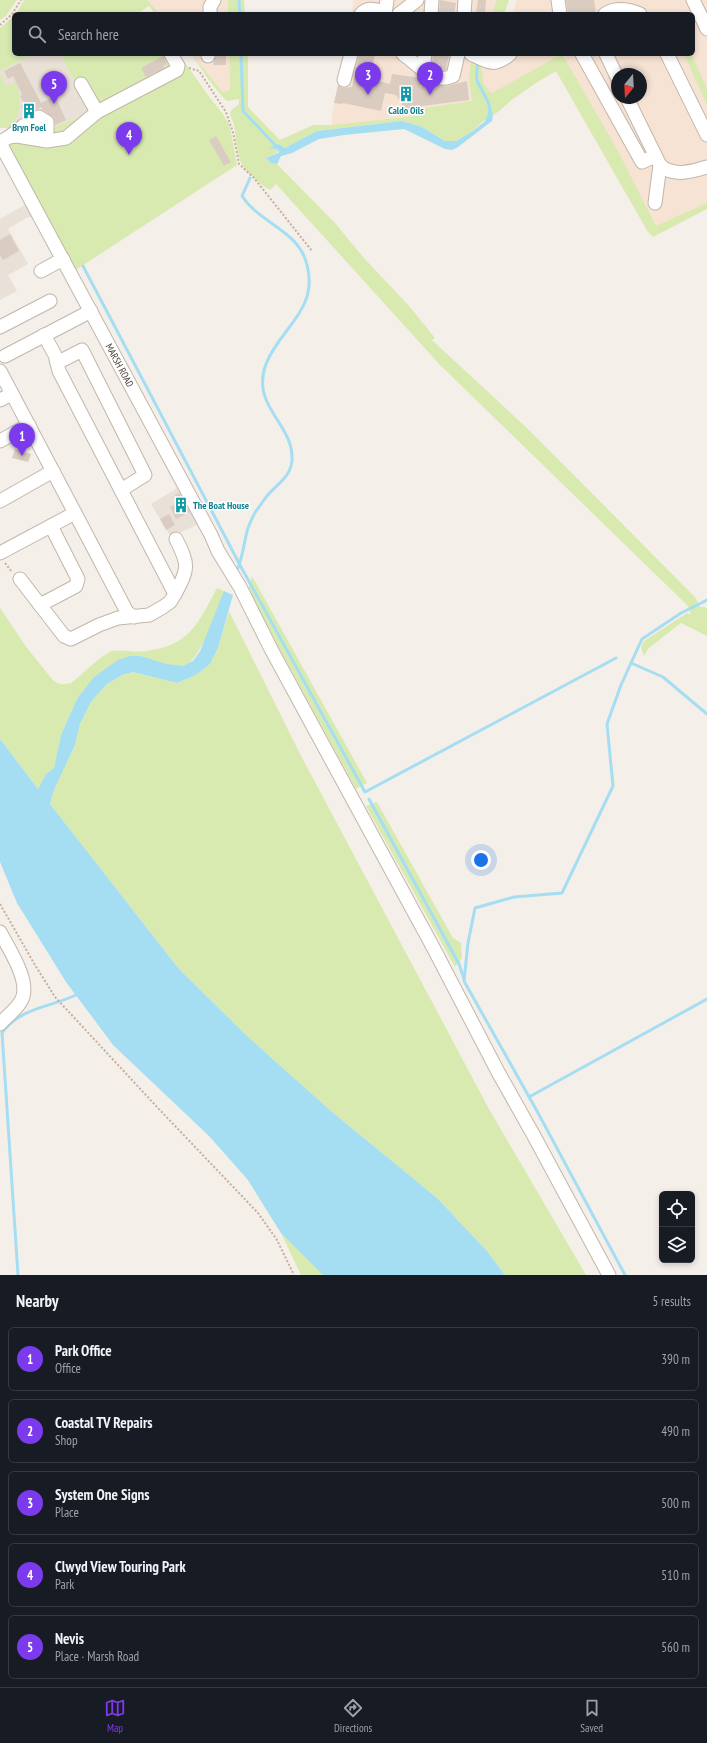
<!DOCTYPE html>
<meta charset="utf-8">
<style>
body{margin:0;font-family:"PT Sans Narrow",sans-serif;background:#242831;color:#f1f3f6}
.controls{position:absolute;right:12px;bottom:12px;display:grid;overflow:hidden;border-radius:6px;box-shadow:0 2px 6px #0003}
.controls button{width:36px;height:36px;display:grid;place-items:center;padding:0;border:0;border-bottom:1px solid #363941;background:#171b24;color:#f1f3f6;font:20px sans-serif}
.compass{position:absolute;left:611px;top:68px;width:36px;height:36px;border-radius:50%;background:#171b24;box-shadow:0 2px 6px #0003;rotate:198deg}
.you{position:absolute;left:481px;top:860px;width:14px;height:14px;margin:-10px;border:3px solid #fff;border-radius:50%;background:#1a73e8;box-shadow:0 0 0 6px #1a73e833}
.badge{display:grid;place-items:center;width:26px;height:26px;border-radius:50%;background:#7c3aed;color:#fff;font-size:13px;font-weight:700}
.pin{position:absolute;translate:-50% -33px;filter:drop-shadow(0 1px 2px #0008)}
.pin::after{content:'';position:absolute;top:21px;width:14px;height:12px;background:inherit;clip-path:polygon(0 0,100% 0,50% 100%)}
.list{margin:0;padding:0;list-style:none}
h2{display:flex;justify-content:space-between;align-items:center;height:52px;margin:0;padding:0 16px;font-size:17px}
h2 small{font-size:13px;font-weight:400;color:#9ea1a6}
.list li{display:grid;grid-template-columns:26px 1fr auto;gap:12px;align-items:center;box-sizing:border-box;height:64px;margin:0 8px 8px;padding:0 8px;border:1px solid #363941;border-radius:6px}
.list b{display:block;font-size:15px;white-space:nowrap}
.list p{margin:0;font-size:13px;white-space:nowrap;color:#9ea1a6}
.list em{font-size:13px;font-style:normal;color:#9ea1a6}
.icon{flex:none;width:22px;height:22px;fill:none;stroke:currentColor;stroke-width:2;stroke-linecap:round;stroke-linejoin:round}
.map{position:relative;flex:none;width:707px;height:1275px;overflow:hidden}
.search{position:absolute;background:#171b24;box-shadow:0 2px 6px #0003;left:12px;right:12px;top:12px;height:44px;display:flex;align-items:center;gap:10px;box-sizing:border-box;padding:0 14px;border-radius:6px;color:#9ea1a6;font-size:15px}
.sheet{height:412px;background:#171b24}
nav{display:flex;justify-content:space-around;align-items:center;box-sizing:border-box;height:56px;border-top:1px solid #363941;background:#171b24;font-size:11px;color:#9ea1a6}
nav a{display:grid;justify-items:center;gap:2px}
nav .on{color:#7c3aed}
.map>svg:first-child{display:block}
.residential{fill:#e9e0d7}
.commercial{fill:#f7e3d4;fill-rule:evenodd}
.green{fill:#d9eab1}
.water{fill:#a5def2}
.lines{fill:none;stroke-linecap:round;stroke-linejoin:round}
.stream{stroke:#a5def2;stroke-width:3}
.building{fill:#daccc1}
.minor-casing{stroke:#c1b6ab;stroke-width:15}
.path{stroke:#c3af9c;stroke-width:2;stroke-dasharray:2 2;stroke-linecap:butt}
.minor{stroke:#fff;stroke-width:13}
.labels{text-anchor:middle;stroke-width:3;stroke-linejoin:round;paint-order:stroke}
.culture-label{font-size:10px;font-weight:bold;fill:#0d838f;stroke:#fff}
.street-label{font-size:10px;fill:#493f37;stroke:#fff}
</style>
<div class="map">
<svg width="707" height="1275" viewBox="0 0 707 1275">
<rect width="100%" height="100%" fill="#f5efe9"/>
<g class="residential">
<path d="M 33,54 L 60,54 L 91,112 L 51,128 L 10,132 L 7,128 L 0,128 L 0,71 Z"/>
<path d="M 25,205 L 34,218 L 28,217 L 8,229 L 28,264 L 8,275 L 17,291 L 0,300 L 0,219 Z"/>
<path d="M 179,487 L 198,524 L 171,537 L 151,504 Z"/>
</g>
<g class="commercial">
<path d="M 148,0 L 228,0 L 228,14 L 159,14 Z"/>
<path d="M 354,0 L 497,0 L 494,7 L 494,14 L 351,14 Z"/>
<path d="M 516,0 L 707,0 L 707,208 L 648,232 L 556,71 L 492,93 L 484,85 L 481,63 L 469,80 L 472,101 L 425,108 L 422,115 L 332,125 L 332,116 L 344,54 L 480,54 L 487,57 L 489,54 L 693,54 L 693,14 L 513,14 ZM 617,74 L 641,74 L 641,98 L 617,98 Z"/>
<path d="M 191,54 L 229,54 L 230,90 L 223,92 Z"/>
</g>
<g class="green">
<path d="M 0,0 L 17,0 L 6,16 L 0,20 Z"/>
<path d="M 24,0 L 148,0 L 159,14 L 155,14 L 149,6 L 137,14 L 16,14 Z"/>
<path d="M 228,0 L 244,0 L 245,14 L 228,14 Z"/>
<path d="M 497,0 L 509,0 L 504,14 L 494,14 L 494,7 Z"/>
<path d="M 14,16 L 14,54 L 41,54 L 33,54 L 0,71 L 0,28 Z"/>
<path d="M 60,54 L 156,54 L 157,55 L 159,54 L 179,54 L 210,98 L 223,114 L 230,126 L 237,165 L 74,271 L 8,144 L 25,122 L 44,112 L 52,128 L 91,112 Z"/>
<path d="M 229,54 L 248,54 L 248,107 L 280,140 L 313,125 L 332,125 L 422,115 L 425,108 L 472,101 L 469,80 L 471,58 L 481,63 L 484,85 L 492,93 L 562,54 L 617,149 L 656,226 L 707,203 L 707,209 L 653,237 L 648,232 L 556,71 L 539,81 L 513,99 L 498,112 L 482,122 L 473,131 L 456,141 L 445,141 L 422,127 L 402,121 L 317,131 L 285,148 L 276,146 L 270,147 L 277,149 L 280,151 L 266,158 L 271,163 L 277,164 L 335,223 L 364,258 L 410,307 L 435,338 L 432,340 L 529,430 L 696,598 L 700,607 L 705,607 L 707,609 L 707,636 L 681,623 L 648,649 L 644,656 L 641,647 L 644,641 L 687,613 L 691,615 L 688,606 L 440,365 L 276,184 L 270,190 C 264,188 246,171 242,165 C 236,154 236,137 234,125 C 233,121 230,116 230,113 C 231,109 236,107 239,104 L 239,99 L 227,101 C 213,88 203,71 192,55 L 223,92 L 230,90 Z"/>
<path d="M 684,54 L 691,54 L 707,88 L 707,105 Z"/>
<path d="M 0,75 L 6,86 L 16,82 C 21,94 21,114 13,125 L 7,128 L 0,128 Z"/>
<path d="M 252,576 L 367,783 L 356,789 L 248,591 Z"/>
<path d="M 217,588 L 224,591 C 218,607 200,662 184,666 C 174,669 152,660 141,656 L 77,699 L 61,735 L 54,768 L 46,774 L 38,789 L 0,739 L 0,608 L 27,648 L 52,679 C 58,685 63,685 71,683 C 81,676 102,654 112,651 C 122,649 135,653 146,651 C 190,646 198,623 217,588 Z"/>
<path d="M 229,611 L 298,750 L 489,1109 L 586,1275 L 505,1275 L 487,1251 L 437,1198 L 331,1111 L 247,1036 L 179,969 L 50,804 L 54,790 L 75,745 L 80,724 L 91,702 L 107,684 L 122,675 L 133,672 L 177,683 L 196,675 L 210,664 L 218,648 Z"/>
<path d="M 377,802 L 453,938 L 461,943 L 462,958 L 455,967 L 366,806 Z"/>
<path d="M 248,1180 L 346,1275 L 301,1275 L 281,1233 Z"/>
</g>
<g class="water">
<path d="M 487,98 L 493,115 L 492,121 L 458,147 L 452,150 L 445,149 L 404,129 L 344,135 L 319,139 L 292,153 L 281,156 L 277,164 L 271,163 L 266,158 L 280,152 L 277,149 L 269,148 L 278,144 L 285,148 L 317,131 L 402,121 L 422,127 L 445,141 L 456,141 L 473,131 L 489,118 L 489,109 Z"/>
<path d="M 224,591 L 233,595 L 218,648 L 210,664 L 196,675 L 177,683 L 133,672 L 122,675 L 107,684 L 91,702 L 80,724 L 75,745 L 54,790 L 50,804 L 179,969 L 247,1036 L 331,1111 L 437,1198 L 487,1251 L 505,1275 L 323,1275 L 281,1233 L 248,1180 L 209,1136 L 113,1045 L 66,982 L 17,903 L 0,862 L 0,739 L 38,789 L 46,774 L 54,768 L 61,735 L 77,699 L 94,677 L 118,660 L 130,656 L 141,656 L 166,664 L 183,666 L 193,661 L 200,651 Z"/>
</g>
<g class="lines">
<g class="stream">
<path d="M 239,0 L 240,14"/>
<path d="M 241,54 L 243,111 L 276,146"/>
<path d="M 478,61 C 477,67 476,74 477,80 C 481,93 496,105 487,120"/>
<path d="M 83,266 L 240,565 L 365,792 L 616,658"/>
<path d="M 238,568 C 246,547 243,532 256,511 C 260,506 263,501 267,496 C 277,484 291,477 292,460 C 294,423 250,407 266,364 C 280,328 319,310 307,265 C 299,230 260,224 242,196 L 250,178"/>
<path d="M 631,663 L 663,677 L 707,714"/>
<path d="M 369,799 L 459,964 L 464,979"/>
<path d="M 529,1097 L 707,999"/>
<path d="M 18,1275 L 2,1033 C 19,1008 51,1007 76,995"/>
<path d="M 625,1275 L 537,1111 L 464,981 L 468,943 L 475,908 L 514,897 L 562,893 L 613,786 L 607,724 L 621,685 L 642,639 L 681,613 L 707,600"/>
</g>
</g>
<g class="building">
<path d="M 440,0 L 456,3 L 454,14 L 439,14 Z"/>
<path d="M 478,0 L 486,0 L 485,14 L 476,14 Z"/>
<path d="M 566,0 L 594,0 L 596,14 L 568,14 Z"/>
<path d="M 216,54 L 226,54 L 226,65 L 213,65 Z"/>
<path d="M 359,54 L 375,54 L 370,79 L 390,84 L 392,74 L 421,78 L 420,87 L 436,85 L 448,86 L 467,81 L 469,100 L 422,106 L 420,114 L 401,110 L 402,104 L 396,95 L 385,93 L 381,111 L 343,103 L 342,104 L 334,103 L 338,85 L 342,88 L 352,87 Z"/>
<path d="M 433,54 L 449,54 L 446,70 L 439,69 L 440,64 L 432,63 Z"/>
<path d="M 163,56 L 167,64 L 163,66 L 164,68 L 146,77 L 141,68 Z"/>
<path d="M 20,63 L 41,103 L 55,96 L 66,120 L 55,125 L 54,118 L 43,110 L 41,107 L 26,115 L 21,106 L 24,104 L 20,96 L 22,94 L 13,76 L 8,79 L 4,71 Z"/>
<path d="M 216,136 L 231,162 L 224,166 L 209,140 Z"/>
<path d="M 10,234 L 19,251 L 3,260 L 0,255 L 0,240 Z"/>
<path d="M 15,449 L 31,454 L 28,462 L 12,458 Z"/>
<path d="M 179,493 L 190,512 L 176,519 L 170,507 L 178,503 L 174,496 Z"/>
<path d="M 169,514 L 175,525 L 166,530 L 160,519 Z"/>
</g>
<g class="lines">
<defs>
<g id="minor">
<path d="M 558,0 L 560,14"/>
<path d="M 693,0 L 707,29"/>
<path d="M 210,14 L 210,7 L 214,0"/>
<path d="M 361,14 C 368,6 376,10 385,12"/>
<path d="M 385,14 L 387,0"/>
<path d="M 399,14 L 417,0"/>
<path d="M 431,14 L 432,0"/>
<path d="M 464,14 L 465,0"/>
<path d="M 605,14 C 616,7 628,9 640,14"/>
<path d="M 403,54 C 417,64 435,85 453,76 L 458,54"/>
<path d="M 471,54 C 488,62 494,68 510,54"/>
<path d="M 582,54 L 642,162 L 655,156"/>
<path d="M 606,54 L 617,77"/>
<path d="M 667,54 L 707,135"/>
<path d="M 208,56 L 208,54"/>
<path d="M 423,69 L 425,54"/>
<path d="M 344,80 L 351,54"/>
<path d="M 81,84 L 97,112"/>
<path d="M 627,98 L 660,165 C 673,177 691,172 707,167"/>
<path d="M 9,137 L 23,126 L 39,117 L 47,122 L 47,131 L 43,135 L 32,138"/>
<path d="M 0,142 L 9,137 L 17,136 L 47,141 L 66,138 L 97,112 L 177,70 L 178,66 L 171,54"/>
<path d="M 0,143 L 211,535 L 218,551 L 240,587 L 271,649 L 434,949 L 498,1072 L 534,1136 L 609,1275"/>
<path d="M 655,203 L 660,165"/>
<path d="M 41,271 L 63,259"/>
<path d="M 0,327 L 50,301"/>
<path d="M 5,356 L 91,311"/>
<path d="M 57,363 L 82,350 L 145,475 L 121,490"/>
<path d="M 0,371 L 75,513"/>
<path d="M 0,400 L 12,394"/>
<path d="M 0,441 L 29,425"/>
<path d="M 0,501 L 53,471"/>
<path d="M 0,553 L 75,513 L 127,612 L 134,617"/>
<path d="M 20,579 L 64,636 L 71,639 L 99,625 L 118,618 L 149,615 L 163,607 L 170,602 L 175,594 L 59,371 L 55,355 L 44,335"/>
<path d="M 175,594 C 189,568 189,565 176,539"/>
<path d="M 40,605 L 76,586 L 78,579 L 51,526"/>
<path d="M 0,932 C 9,949 32,983 21,1001 C 16,1010 7,1016 0,1024"/>
</g>
</defs>
<use href="#minor" class="minor-casing"/>
<g class="path">
<path d="M 0,25 L 12,14 L 21,0"/>
<path d="M 189,68 L 199,71 L 226,112 L 233,132 L 239,164 L 254,178 L 312,251"/>
<path d="M 5,563 L 12,572"/>
<path d="M 0,904 L 35,965 L 55,997 L 157,1107 L 258,1213 L 277,1240 L 294,1275"/>
</g>
<use href="#minor" class="minor"/>
</g>
<defs>
<symbol id="building-bare" viewBox="-9 -9 18 18"><path d="M-4-6H4V6H1V3H-1V6H-4ZM-2.5-4.3h1.7v1.8h-1.7ZM.8-4.3h1.7v1.8H.8ZM-2.5-1h1.7V.8h-1.7ZM.8-1h1.7V.8H.8Z" fill="#0f9aa8" stroke="#fff" stroke-width="2.5" paint-order="stroke"/></symbol>
</defs>
<g fill-rule="evenodd">
<use href="#building-bare" x="395" y="83" width="22" height="22"/>
<use href="#building-bare" x="18" y="100" width="22" height="22"/>
<use href="#building-bare" x="170" y="494" width="22" height="22"/>
</g>
<g class="labels">
<g class="culture-label">
<text x="406" y="114">Caldo Oils</text>
<text x="29" y="131">Bryn Foel</text>
<text x="193" y="509" text-anchor="start">The Boat House</text>
</g>
<g class="street-label">
<text transform="translate(120 365) rotate(62)" y="4">MARSH ROAD</text>
</g>
</g>
</svg>
<div class="controls">
<button><svg class="icon" aria-label="locate" viewBox="0 0 24 24"><circle cx="12" cy="12" r="6"/><path d="M12 2v4M12 18v4M2 12h4M18 12h4"/></svg></button>
<button><svg class="icon" aria-label="layers" viewBox="0 0 24 24"><path d="M12 4l9 5-9 5-9-5zM3 14l9 5 9-5"/></svg></button>
</div>
<svg class="compass" viewBox="-18 -18 36 36"><path d="M0-13l5 13h-10z" fill="#e53935"/><path d="M0 13l5-13h-10z" fill="#9ea1a6"/></svg>
<div class="you"></div>
<div class="pin badge" style="left:22px;top:456px">1</div>
<div class="pin badge" style="left:430px;top:95px">2</div>
<div class="pin badge" style="left:368px;top:95px">3</div>
<div class="pin badge" style="left:129px;top:155px">4</div>
<div class="pin badge" style="left:54px;top:104px">5</div>
<div class="search"><svg class="icon" aria-label="search" viewBox="0 0 24 24"><circle cx="10" cy="10" r="6"/><path d="M15 15l6 6"/></svg>Search here</div>
</div>
<section class="sheet">
<h2>Nearby<small>5 results</small></h2>
<ul class="list">
<li><span class="badge">1</span><div><b>Park Office</b><p>Office</p></div><em>390 m</em></li>
<li><span class="badge">2</span><div><b>Coastal TV Repairs</b><p>Shop</p></div><em>490 m</em></li>
<li><span class="badge">3</span><div><b>System One Signs</b><p>Place</p></div><em>500 m</em></li>
<li><span class="badge">4</span><div><b>Clwyd View Touring Park</b><p>Park</p></div><em>510 m</em></li>
<li><span class="badge">5</span><div><b>Nevis</b><p>Place · Marsh Road</p></div><em>560 m</em></li>
</ul>
</section>
<nav>
<a class="on"><svg class="icon" aria-label="map" viewBox="0 0 24 24"><path d="M3 6l6-2 6 2 6-2v14l-6 2-6-2-6 2zM9 4v14M15 6v14"/></svg>Map</a>
<a><svg class="icon" aria-label="directions" viewBox="0 0 24 24"><path d="M12 3l9 9-9 9-9-9zM9 14v-3h6M13 9l2 2-2 2"/></svg>Directions</a>
<a><svg class="icon" aria-label="saved" viewBox="0 0 24 24"><path d="M7 4h10v16l-5-4-5 4z"/></svg>Saved</a>
</nav>
